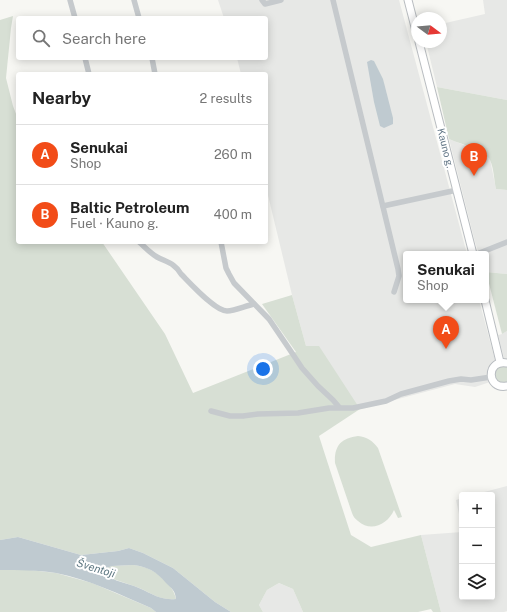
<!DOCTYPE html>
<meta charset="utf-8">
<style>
body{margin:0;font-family:"Public Sans",sans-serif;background:#f6f6f6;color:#222}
.controls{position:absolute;right:12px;bottom:12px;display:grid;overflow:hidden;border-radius:4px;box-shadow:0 2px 10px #0003}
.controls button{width:36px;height:36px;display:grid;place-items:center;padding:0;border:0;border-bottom:1px solid #e0e0e0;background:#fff;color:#222;font:20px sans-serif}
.compass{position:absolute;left:411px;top:12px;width:36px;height:36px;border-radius:50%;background:#fff;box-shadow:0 2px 10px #0003;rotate:106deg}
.you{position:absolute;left:263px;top:369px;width:14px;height:14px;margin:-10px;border:3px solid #fff;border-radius:50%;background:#1a73e8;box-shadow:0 0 0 6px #1a73e833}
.badge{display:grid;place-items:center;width:26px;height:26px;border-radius:50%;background:#f24c18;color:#fff;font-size:13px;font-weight:700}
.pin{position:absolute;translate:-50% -33px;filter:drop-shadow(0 1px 2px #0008)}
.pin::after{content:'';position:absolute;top:21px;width:14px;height:12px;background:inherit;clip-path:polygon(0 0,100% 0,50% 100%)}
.popup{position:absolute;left:403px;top:251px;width:86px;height:52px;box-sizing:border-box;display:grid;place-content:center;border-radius:4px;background:#fff;filter:drop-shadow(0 1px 3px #0005);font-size:13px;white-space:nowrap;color:#767676}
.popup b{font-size:15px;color:#222}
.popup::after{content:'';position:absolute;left:50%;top:100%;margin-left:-8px;border:8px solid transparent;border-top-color:#fff}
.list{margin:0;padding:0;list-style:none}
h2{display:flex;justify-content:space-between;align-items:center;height:52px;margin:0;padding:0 16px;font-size:17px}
h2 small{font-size:13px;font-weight:400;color:#767676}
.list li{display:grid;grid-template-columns:26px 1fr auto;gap:12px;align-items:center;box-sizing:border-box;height:60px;padding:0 16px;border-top:1px solid #e0e0e0}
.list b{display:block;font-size:15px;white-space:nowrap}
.list p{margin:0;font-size:13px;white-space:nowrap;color:#767676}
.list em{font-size:13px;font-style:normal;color:#767676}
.icon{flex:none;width:22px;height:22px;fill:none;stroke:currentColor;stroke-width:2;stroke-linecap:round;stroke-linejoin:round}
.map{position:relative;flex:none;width:507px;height:612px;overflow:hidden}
.search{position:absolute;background:#fff;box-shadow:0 2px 10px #0003;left:16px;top:16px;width:252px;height:44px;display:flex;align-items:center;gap:10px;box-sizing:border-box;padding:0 14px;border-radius:4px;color:#767676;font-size:15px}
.panel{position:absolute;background:#fff;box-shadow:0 2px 10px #0003;left:16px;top:72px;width:252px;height:172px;border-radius:4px}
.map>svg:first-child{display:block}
.built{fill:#e7e8e6}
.green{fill:#d7dfd4}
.water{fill:#bfcad0;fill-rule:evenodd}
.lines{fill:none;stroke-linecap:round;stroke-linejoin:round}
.major-casing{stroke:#b9bdc1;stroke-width:9}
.minor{stroke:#c6cacd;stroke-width:5.5}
.major{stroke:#fff;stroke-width:7}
.labels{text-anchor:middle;stroke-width:4;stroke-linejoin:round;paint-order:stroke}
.street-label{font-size:10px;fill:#637787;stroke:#fff}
.water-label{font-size:11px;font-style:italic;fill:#5f7983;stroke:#fff}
</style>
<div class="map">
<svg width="507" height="612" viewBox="0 0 507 612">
<rect width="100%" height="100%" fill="#f7f7f3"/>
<g class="built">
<path d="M 218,0 L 399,0 L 467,254 L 406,254 L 406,300 L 479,300 L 495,360 L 490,370 L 490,382 L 475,387 L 455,384 L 360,409 L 306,346 L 292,295 L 266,187 L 266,74 L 241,74 L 237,58 L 266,58 L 266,18 L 224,18 Z"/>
<path d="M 483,0 L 507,0 L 507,100 L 437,87 L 426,42 L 441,42 L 441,24 L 485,14 Z"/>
<path d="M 449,139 L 479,151 L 487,155 L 490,159 L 496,189 L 507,190 L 507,274 L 486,272 L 486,254 L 479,254 L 475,242 Z"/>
<path d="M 507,331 L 507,360 L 504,358 L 498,335 L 502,334 Z"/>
<path d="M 507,486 L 507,611 L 504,612 L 441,612 L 421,535 L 462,532 L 462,597 L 492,597 L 492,495 L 473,495 Z"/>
<path d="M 462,498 L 462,528 L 456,500 Z"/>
<path d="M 279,583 L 293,589 L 303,612 L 263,612 L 259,605 L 267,590 Z"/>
</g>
<g class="green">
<path d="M 13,16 L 11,28 L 6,78 L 13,106 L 18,119 L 18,242 L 102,242 L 165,334 L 193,393 L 296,352 L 262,304 L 292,295 L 306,346 L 319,346 L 360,409 L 319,436 L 351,535 L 371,547 L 421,535 L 441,612 L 433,612 L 431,609 L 418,612 L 303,612 L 293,589 L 279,583 L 267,590 L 259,605 L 263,612 L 231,612 L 215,602 L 173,568 L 143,553 L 129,548 L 118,551 L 81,555 L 18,537 L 0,540 L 0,20 Z"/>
<path d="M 437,87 L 507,100 L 507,190 L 496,189 C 494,180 494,169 490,160 C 487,151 458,143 449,139 Z"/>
<path d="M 486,272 L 507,274 L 507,331 L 502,334 Z"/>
<path d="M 500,366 L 507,367 L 507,383 C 495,385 489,373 500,366 Z"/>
<path d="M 358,436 C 367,437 372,440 378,448 L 402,517 L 398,518 L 394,510 C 388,524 371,533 358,521 C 355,519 353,516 352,513 L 335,463 C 334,446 341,438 358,436 Z"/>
<path d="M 133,565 C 148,567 156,571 167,582 C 172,589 174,591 176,599 C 157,601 150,591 134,586 C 129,584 124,583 119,581 C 114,580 109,576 104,574 L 104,569 L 112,566 Z"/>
<path d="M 21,569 L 56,573 L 92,583 L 151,608 L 156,612 L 0,612 L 0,570 Z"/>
</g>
<g class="water">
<path d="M 371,60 L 374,61 L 383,79 L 393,118 L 393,124 L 384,128 L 380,126 L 374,102 L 367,62 Z"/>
<path d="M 18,537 L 81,555 L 118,551 L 129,548 L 143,553 L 173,568 L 215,602 L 231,612 L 156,612 L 151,608 C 121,595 88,579 56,573 C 37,570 19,570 0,570 L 0,540 ZM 133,565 C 148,567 156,571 166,583 C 172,589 175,590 176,599 C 158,601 149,591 134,586 C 129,584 123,583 118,581 C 114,580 109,576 104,574 L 104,569 L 112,566 Z"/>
</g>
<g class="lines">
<defs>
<g id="major">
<path d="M 408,0 L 417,35"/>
<path d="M 419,42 L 473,254"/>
<path d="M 485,300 L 500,362"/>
<path d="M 507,363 C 486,359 486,390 507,386"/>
</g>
</defs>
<use href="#major" class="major-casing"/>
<g class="minor">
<path d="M 70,0 L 75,18"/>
<path d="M 134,0 L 139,18"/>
<path d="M 262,0 L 265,4 L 281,0"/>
<path d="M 333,0 L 398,269 L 399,276 L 394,292"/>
<path d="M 85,58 L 89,74"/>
<path d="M 152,58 L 155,74"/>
<path d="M 383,206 L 457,190"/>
<path d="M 139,242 C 145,247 150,253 157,257 C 166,262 175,263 181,274 C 190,283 215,311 227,311 C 235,311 245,306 254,304"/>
<path d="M 221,242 L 226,268 L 229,274 L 234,283 L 269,319 L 290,350 L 302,368 L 318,386 L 333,400 L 339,407"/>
<path d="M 477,254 L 507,242"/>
<path d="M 211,411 L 230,416 L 243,416 L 258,414 L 298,413 L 329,408 L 353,408 L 386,401 L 401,394 L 449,381 L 461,379 L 471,380 L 491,377"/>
</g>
<use href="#major" class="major"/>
</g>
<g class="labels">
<g class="street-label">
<text transform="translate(446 148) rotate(76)" y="4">Kauno g.</text>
</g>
<g class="water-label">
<text transform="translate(96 568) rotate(17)" y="4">Šventoji</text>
</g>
</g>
</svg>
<div class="controls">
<button>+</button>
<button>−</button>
<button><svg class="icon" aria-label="layers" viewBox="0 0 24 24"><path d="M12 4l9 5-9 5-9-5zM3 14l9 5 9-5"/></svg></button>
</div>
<svg class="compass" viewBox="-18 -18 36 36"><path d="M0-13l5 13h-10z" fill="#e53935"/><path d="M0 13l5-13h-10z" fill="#767676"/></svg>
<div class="you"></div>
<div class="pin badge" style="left:446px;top:349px">A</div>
<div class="popup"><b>Senukai</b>Shop</div>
<div class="pin badge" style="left:474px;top:176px">B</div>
<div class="search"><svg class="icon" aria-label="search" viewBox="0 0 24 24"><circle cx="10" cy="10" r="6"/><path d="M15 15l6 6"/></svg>Search here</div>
<section class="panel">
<h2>Nearby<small>2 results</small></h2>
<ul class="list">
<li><span class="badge">A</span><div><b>Senukai</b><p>Shop</p></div><em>260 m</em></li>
<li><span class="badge">B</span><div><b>Baltic Petroleum</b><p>Fuel · Kauno g.</p></div><em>400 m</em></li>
</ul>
</section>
</div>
